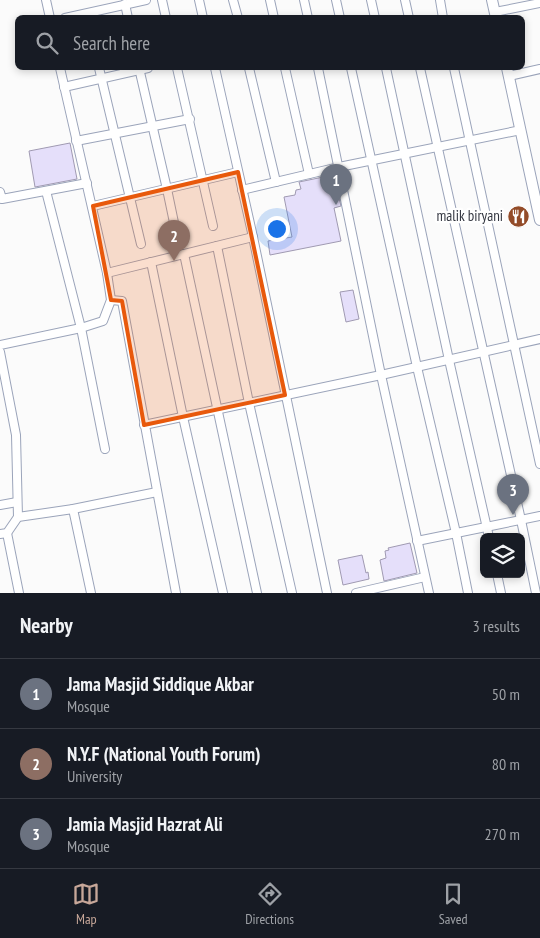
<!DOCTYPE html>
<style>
body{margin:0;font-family:"PT Sans Narrow",sans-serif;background:#242831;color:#f1f3f6}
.controls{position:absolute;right:15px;bottom:15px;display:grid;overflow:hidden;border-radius:8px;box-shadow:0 2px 8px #0003}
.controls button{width:45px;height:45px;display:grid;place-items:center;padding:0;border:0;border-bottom:1px solid #363941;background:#171b24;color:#f1f3f6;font:25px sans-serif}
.you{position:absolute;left:276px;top:228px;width:18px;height:18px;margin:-12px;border:4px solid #fff;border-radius:50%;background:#1a73e8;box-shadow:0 0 0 8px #1a73e833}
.badge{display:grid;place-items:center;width:32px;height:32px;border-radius:50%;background:#c7a799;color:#fff;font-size:16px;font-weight:700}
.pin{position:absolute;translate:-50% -41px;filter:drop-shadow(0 1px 2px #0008)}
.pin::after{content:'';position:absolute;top:26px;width:18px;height:15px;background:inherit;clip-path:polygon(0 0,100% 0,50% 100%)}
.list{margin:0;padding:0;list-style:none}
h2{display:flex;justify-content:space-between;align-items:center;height:65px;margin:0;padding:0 20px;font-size:21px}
h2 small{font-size:16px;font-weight:400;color:#9ea1a6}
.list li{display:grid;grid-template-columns:32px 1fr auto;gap:15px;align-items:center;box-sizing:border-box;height:70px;padding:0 20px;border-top:1px solid #363941}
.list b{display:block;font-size:19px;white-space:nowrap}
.list p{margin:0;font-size:16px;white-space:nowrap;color:#9ea1a6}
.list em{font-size:16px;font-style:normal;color:#9ea1a6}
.icon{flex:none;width:28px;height:28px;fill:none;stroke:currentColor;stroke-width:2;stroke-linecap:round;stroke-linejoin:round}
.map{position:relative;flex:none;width:540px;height:593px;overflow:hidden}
.search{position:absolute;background:#171b24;box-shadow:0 2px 8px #0003;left:15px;right:15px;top:15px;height:55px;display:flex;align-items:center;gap:12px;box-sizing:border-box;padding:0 18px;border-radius:8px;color:#9ea1a6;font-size:19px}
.sheet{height:275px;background:#171b24}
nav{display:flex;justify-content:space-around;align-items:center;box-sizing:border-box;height:70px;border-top:1px solid #363941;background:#171b24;font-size:14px;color:#9ea1a6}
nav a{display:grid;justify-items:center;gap:2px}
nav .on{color:#c7a799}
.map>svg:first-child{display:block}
.building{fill:#e5dffa;stroke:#a09ab2}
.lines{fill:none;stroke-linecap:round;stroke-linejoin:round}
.minor-casing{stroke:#9ba4ba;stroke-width:10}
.tertiary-casing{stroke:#9ba4ba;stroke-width:12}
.minor{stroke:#fff;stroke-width:8}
.tertiary{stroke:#fff;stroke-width:10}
.marked{fill:#e8590c;fill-opacity:0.2;stroke:#e8590c;stroke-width:4;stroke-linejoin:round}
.labels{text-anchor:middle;stroke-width:4.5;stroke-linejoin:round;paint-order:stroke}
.poi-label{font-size:15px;fill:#343741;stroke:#fff;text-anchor:end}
</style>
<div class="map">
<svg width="540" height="593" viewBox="0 0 540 593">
<rect width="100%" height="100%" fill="#fbfbfb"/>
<g class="building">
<path d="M 70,143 L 77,179 L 35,187 L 29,151 Z"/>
<path d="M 333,175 L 341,206 L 334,208 L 341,241 L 270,255 L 268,241 L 292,237 L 284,197 L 295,195 L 296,190 L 301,189 L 299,182 Z"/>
<path d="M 353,290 L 359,319 L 346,322 L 340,292 Z"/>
<path d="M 410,543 L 417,573 L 384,581 L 380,560 L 386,558 L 385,551 L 389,550 L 388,548 Z"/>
<path d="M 362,555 L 366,573 L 368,572 L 369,579 L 343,585 L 338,560 Z"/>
</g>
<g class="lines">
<defs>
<g id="minor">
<path d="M 46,0 L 50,18"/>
<path d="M 162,0 L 166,18"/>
<path d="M 199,0 L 203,18"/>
<path d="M 233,0 L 238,18"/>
<path d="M 270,0 L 274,18"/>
<path d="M 304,0 L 308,18"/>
<path d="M 336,0 L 340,18"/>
<path d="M 371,0 L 375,18"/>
<path d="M 405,0 L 409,18"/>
<path d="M 440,0 L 443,18"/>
<path d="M 125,4 L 128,18"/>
<path d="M 495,12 L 540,3"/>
<path d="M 65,18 L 146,0"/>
<path d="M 99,68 L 141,244"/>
<path d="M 139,68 L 167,189 L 177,237"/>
<path d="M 177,68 L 213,226"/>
<path d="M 215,68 L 253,237 L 327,593"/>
<path d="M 249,68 L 276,182"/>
<path d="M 285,68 L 309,174"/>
<path d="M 318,68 L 381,375 L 429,593"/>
<path d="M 351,68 L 417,367 L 456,533 L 468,593"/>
<path d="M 386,68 L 449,360 L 489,537"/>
<path d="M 420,68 L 521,520 L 536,593"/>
<path d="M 454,68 L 540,464"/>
<path d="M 509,76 L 540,69"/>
<path d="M 64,87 L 148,68"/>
<path d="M 76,141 L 190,119"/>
<path d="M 242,190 L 339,167 L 521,130"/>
<path d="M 46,191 L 81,328 L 105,449"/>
<path d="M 0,192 L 2,199 L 87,183"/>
<path d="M 93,206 L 238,172"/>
<path d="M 217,246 L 249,403 L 292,593"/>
<path d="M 184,254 L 257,593"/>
<path d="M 151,262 L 183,417 L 223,593"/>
<path d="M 107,273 L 253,237"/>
<path d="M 111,300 L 122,301 L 176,593"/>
<path d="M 0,345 L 81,328 L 103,321 L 111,300 L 107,273 L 60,68"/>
<path d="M 0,352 L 16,435 L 18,517"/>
<path d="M 144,425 L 381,375 L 540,339"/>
<path d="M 0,505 L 17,502"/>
<path d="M 73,509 L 91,593"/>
<path d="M 7,533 L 19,593"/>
<path d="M 0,534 L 7,533 L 18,517 L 73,509 L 157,492"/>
<path d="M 417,541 L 540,516"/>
<path d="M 497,574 L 501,593"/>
<path d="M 356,593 L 425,577"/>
</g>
<g id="tertiary">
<path d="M 492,0 L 496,18"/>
<path d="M 507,68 L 540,220"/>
</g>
</defs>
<use href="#minor" class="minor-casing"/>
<use href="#tertiary" class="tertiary-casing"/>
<use href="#minor" class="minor"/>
<use href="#tertiary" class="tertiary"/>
</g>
<path class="marked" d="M 238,172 L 285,395 L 144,425 L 122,301 L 111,300 L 93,206 Z"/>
<defs>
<symbol id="restaurant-disc" viewBox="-11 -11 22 22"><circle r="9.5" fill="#934b28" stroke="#fff"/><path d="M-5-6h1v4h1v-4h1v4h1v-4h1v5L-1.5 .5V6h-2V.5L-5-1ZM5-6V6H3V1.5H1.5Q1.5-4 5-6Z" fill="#fff"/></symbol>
</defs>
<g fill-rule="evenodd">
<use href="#restaurant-disc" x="506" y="204" width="25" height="25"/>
</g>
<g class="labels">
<g class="poi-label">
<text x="503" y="221">malik biryani</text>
</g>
</g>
</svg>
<div class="controls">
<button><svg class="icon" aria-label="layers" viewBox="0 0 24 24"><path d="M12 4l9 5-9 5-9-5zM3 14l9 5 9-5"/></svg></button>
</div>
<div class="you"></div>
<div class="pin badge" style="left:336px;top:205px;background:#6b7280">1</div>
<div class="pin badge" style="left:174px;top:261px;background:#8d6e63">2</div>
<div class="pin badge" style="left:513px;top:515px;background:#6b7280">3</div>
<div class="search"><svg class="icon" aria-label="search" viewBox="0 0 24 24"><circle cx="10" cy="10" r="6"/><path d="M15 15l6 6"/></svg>Search here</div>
</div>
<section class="sheet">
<h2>Nearby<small>3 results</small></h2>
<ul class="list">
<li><span class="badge" style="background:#6b7280">1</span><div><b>Jama Masjid Siddique Akbar</b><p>Mosque</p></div><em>50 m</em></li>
<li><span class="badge" style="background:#8d6e63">2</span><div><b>N.Y.F (National Youth Forum)</b><p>University</p></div><em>80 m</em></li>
<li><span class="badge" style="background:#6b7280">3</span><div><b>Jamia Masjid Hazrat Ali</b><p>Mosque</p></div><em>270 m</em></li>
</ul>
</section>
<nav>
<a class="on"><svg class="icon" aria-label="map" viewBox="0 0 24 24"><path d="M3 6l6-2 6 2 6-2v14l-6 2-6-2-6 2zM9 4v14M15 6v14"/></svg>Map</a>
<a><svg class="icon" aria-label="directions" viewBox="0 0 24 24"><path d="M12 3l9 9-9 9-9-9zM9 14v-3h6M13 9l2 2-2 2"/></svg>Directions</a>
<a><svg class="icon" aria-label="saved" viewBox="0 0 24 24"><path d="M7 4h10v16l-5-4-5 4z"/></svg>Saved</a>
</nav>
